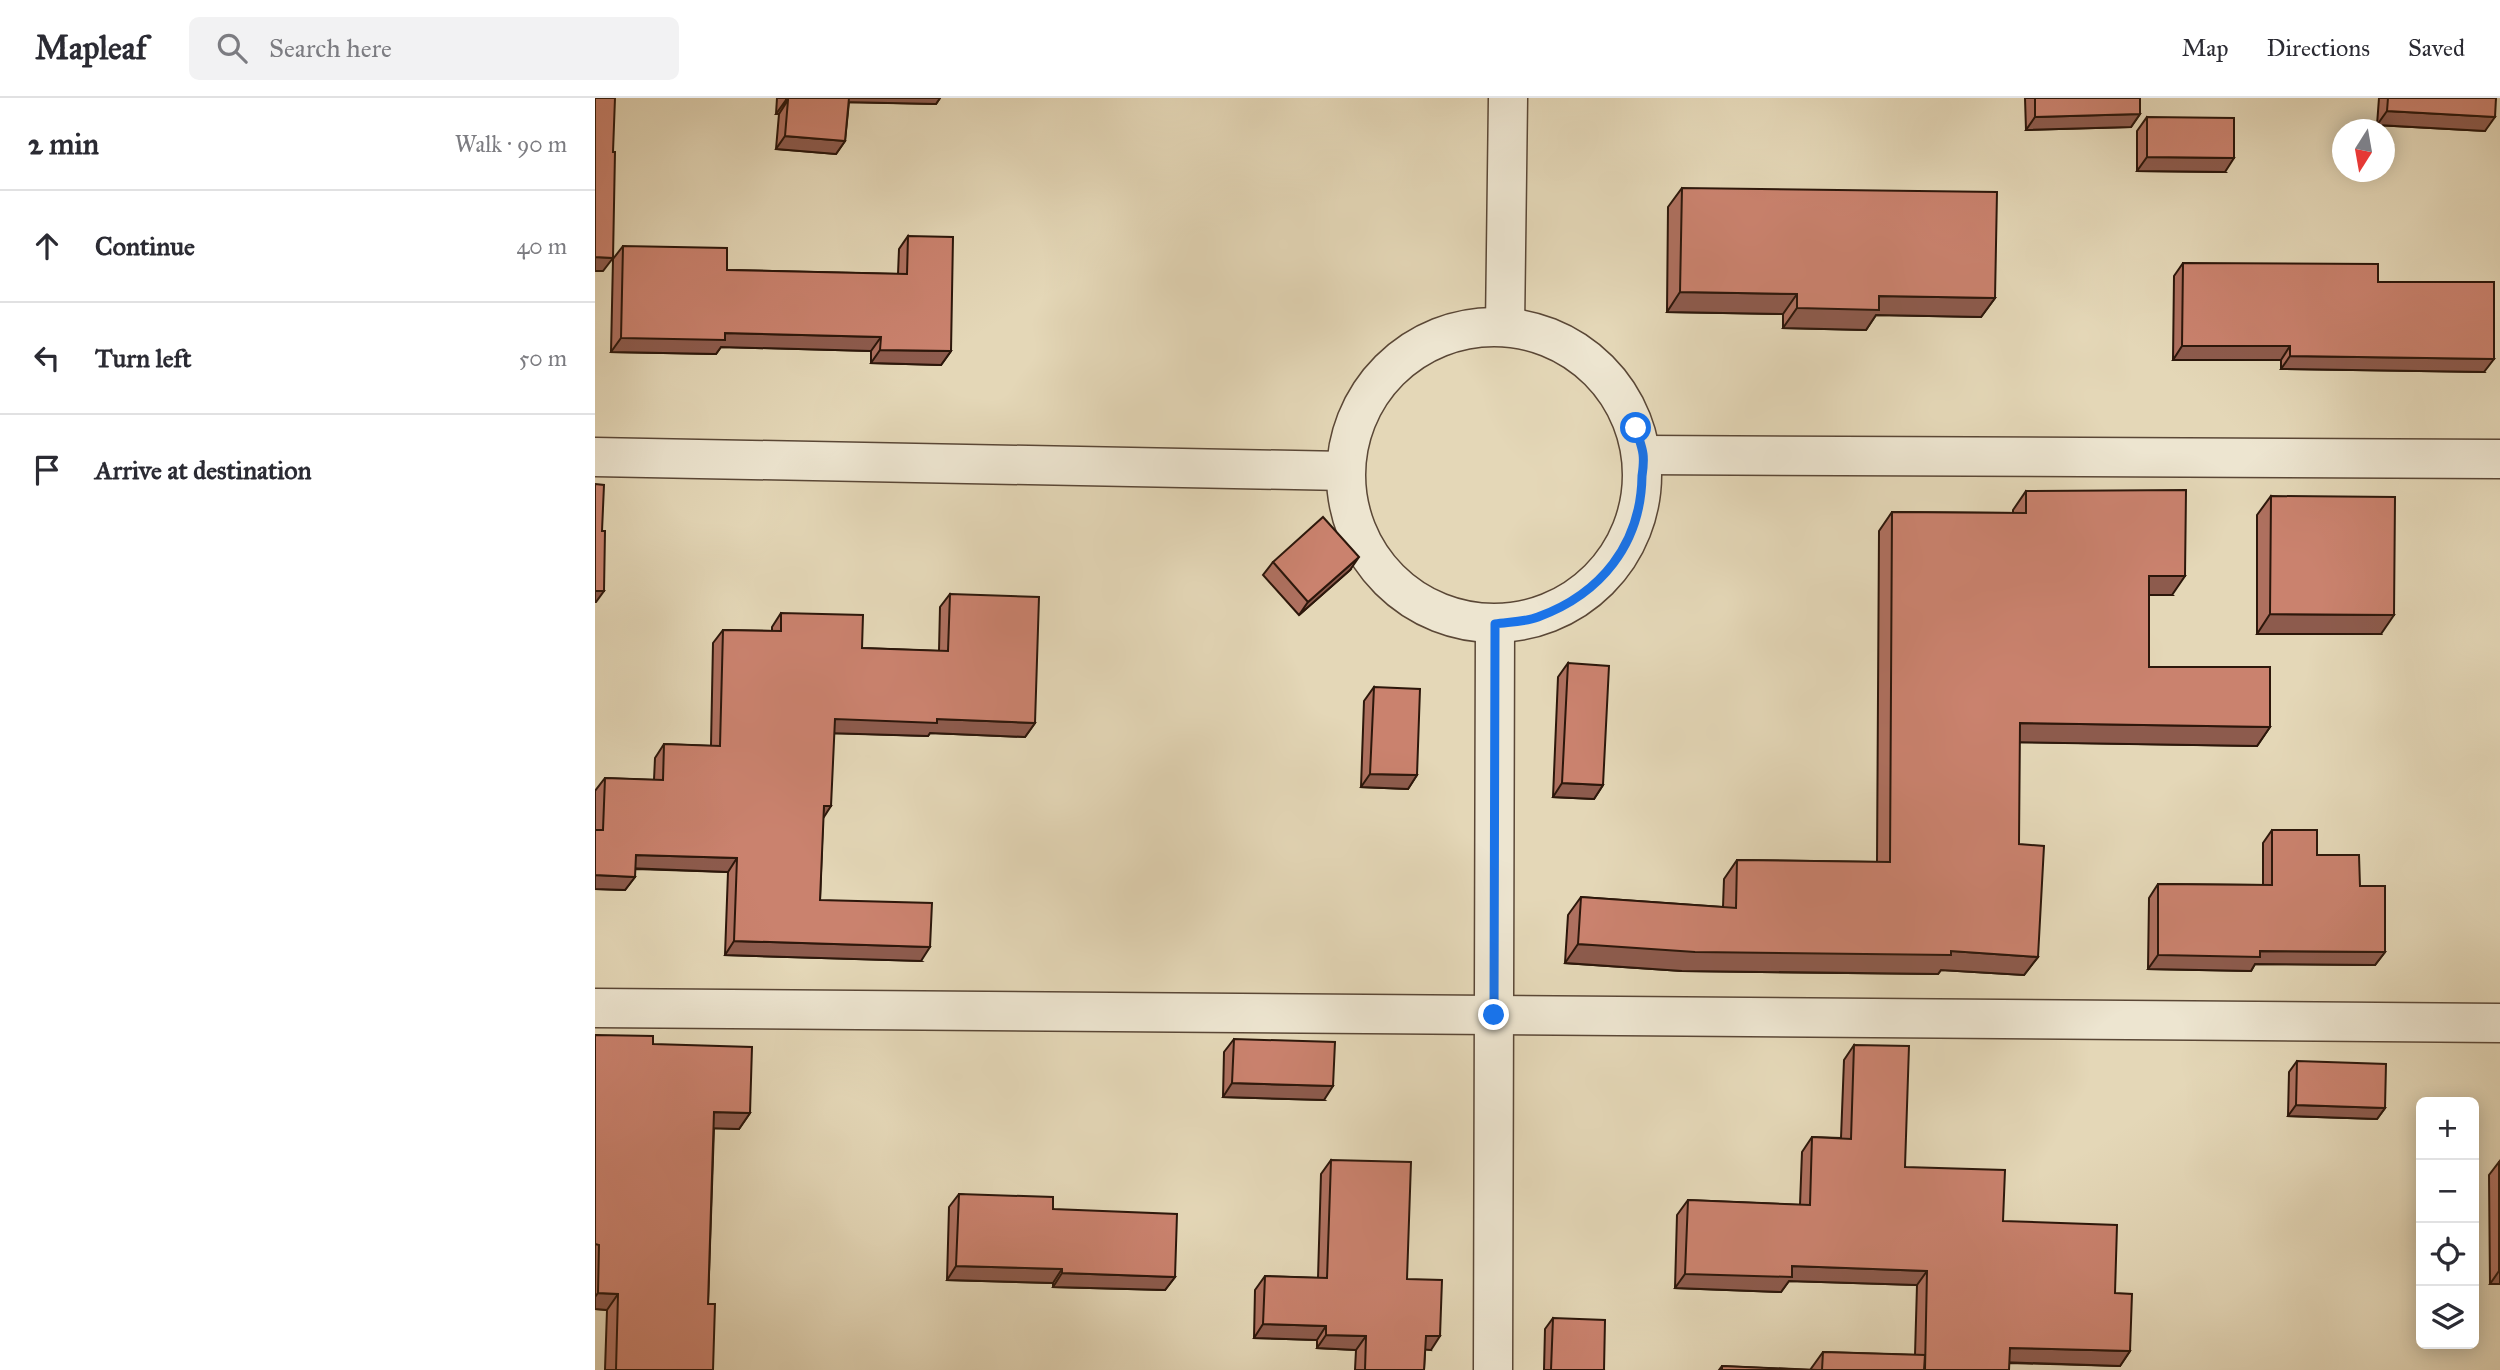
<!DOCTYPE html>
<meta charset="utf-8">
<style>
body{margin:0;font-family:"IM FELL Great Primer",serif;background:#f2f2f3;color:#2b2b33}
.controls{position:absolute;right:21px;bottom:21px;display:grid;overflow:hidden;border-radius:10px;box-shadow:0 4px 18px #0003}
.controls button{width:63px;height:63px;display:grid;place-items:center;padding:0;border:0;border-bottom:2px solid #e1e1e2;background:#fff;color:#2b2b33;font:35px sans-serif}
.compass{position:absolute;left:1737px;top:21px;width:63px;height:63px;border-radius:50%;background:#fff;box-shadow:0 4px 18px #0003;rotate:191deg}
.stop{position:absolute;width:21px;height:21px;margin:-16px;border:5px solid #1a73e8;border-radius:50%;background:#fff}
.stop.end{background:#1a73e8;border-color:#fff;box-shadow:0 2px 7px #0008}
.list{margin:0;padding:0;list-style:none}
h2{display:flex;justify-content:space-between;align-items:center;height:91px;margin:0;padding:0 28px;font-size:30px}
h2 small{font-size:23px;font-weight:400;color:#7c7c81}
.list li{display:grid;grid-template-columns:46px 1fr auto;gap:21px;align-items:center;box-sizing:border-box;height:112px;padding:0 28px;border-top:2px solid #e1e1e2}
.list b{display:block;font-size:26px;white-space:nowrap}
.list em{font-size:23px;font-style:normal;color:#7c7c81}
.icon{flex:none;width:38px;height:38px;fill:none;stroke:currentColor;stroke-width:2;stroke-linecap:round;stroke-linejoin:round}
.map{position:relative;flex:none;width:1905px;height:1272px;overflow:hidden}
header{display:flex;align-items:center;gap:42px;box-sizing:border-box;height:98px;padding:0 35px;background:#fff;border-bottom:2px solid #e1e1e2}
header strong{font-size:33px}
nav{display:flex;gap:38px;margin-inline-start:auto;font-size:24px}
.search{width:490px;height:63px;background:#f2f2f3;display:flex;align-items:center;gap:18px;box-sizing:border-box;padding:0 24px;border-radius:10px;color:#7c7c81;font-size:26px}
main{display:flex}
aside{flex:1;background:#fff}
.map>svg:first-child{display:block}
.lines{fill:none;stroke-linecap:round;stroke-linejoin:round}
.minor-casing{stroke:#5a4736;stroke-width:41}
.minor{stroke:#ede5d0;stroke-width:38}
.wall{fill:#ae705f;stroke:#2c170b;stroke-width:2}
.shaded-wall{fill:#8d5b4d;stroke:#2c170b;stroke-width:2}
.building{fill:#ca826e;stroke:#2c170b;stroke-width:2}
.route{stroke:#1a73e8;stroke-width:9}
</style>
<header>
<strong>Mapleaf</strong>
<div class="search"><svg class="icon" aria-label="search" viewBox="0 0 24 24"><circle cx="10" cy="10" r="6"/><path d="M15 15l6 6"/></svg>Search here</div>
<nav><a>Map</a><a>Directions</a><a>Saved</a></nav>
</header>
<main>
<aside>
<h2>2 min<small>Walk · 90 m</small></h2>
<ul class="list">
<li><svg class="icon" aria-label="ahead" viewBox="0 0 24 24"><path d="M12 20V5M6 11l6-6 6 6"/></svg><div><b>Continue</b></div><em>40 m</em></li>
<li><svg class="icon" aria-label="left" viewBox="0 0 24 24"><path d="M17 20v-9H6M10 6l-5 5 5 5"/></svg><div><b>Turn left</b></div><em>50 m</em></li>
<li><svg class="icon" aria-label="arrive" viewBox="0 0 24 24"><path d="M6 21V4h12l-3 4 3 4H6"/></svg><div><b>Arrive at destination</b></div></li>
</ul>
</aside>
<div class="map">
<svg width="1905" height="1272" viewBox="0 0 1905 1272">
<rect width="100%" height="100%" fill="#e4d7b7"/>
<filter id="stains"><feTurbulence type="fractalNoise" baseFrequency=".00286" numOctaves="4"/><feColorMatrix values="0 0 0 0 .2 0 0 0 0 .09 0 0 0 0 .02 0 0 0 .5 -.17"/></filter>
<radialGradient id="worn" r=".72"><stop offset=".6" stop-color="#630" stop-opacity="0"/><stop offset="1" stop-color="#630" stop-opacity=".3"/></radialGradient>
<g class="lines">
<defs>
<g id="minor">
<circle cx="899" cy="377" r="148"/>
<path d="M 910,229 L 913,0"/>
<path d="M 1048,357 L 1905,361"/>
<path d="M 0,359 L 750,373"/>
<path d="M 0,910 L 1905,925"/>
<path d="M 898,1272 L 900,526"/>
</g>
</defs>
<use href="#minor" class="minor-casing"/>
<use href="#minor" class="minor"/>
</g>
<g class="wall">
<path d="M 182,0 L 345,0 L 341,6 L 254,4 L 250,43 L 241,56 L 181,51 L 184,16 L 181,16 Z"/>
<path d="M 1430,0 L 1545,0 L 1545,16 L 1536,29 L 1431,32 Z"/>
<path d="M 1784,0 L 1901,0 L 1890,33 L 1782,27 Z"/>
<path d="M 1552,19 L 1630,74 L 1542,73 L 1542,33 Z"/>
<path d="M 1087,90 L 1400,200 L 1386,219 L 1281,217 L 1271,232 L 1188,230 L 1188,216 L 1072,214 L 1073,109 Z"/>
<path d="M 313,138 L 356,253 L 346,267 L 276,265 L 276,253 L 126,249 L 121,256 L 16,254 L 18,161 L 28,148 L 132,172 L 303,176 L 304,151 Z"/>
<path d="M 1588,165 L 1783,184 L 1889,274 L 1686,271 L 1686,262 L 1578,262 L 1579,178 Z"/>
<path d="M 1431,393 L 1577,497 L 1554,497 L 1554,569 L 1675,629 L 1662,648 L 1424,644 L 1424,746 L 1443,859 L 1429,877 L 1346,872 L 1343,876 L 1087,873 L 970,865 L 973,817 L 986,799 L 1128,809 L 1129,781 L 1142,762 L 1282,764 L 1284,433 L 1297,414 L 1418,415 L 1418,412 Z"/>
<path d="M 1676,398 L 1786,536 L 1662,536 L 1662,417 Z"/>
<path d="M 678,464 L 755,472 L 704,517 L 668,477 Z"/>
<path d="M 355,496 L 440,625 L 430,639 L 335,635 L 333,638 L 239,635 L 228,720 L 225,802 L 326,863 L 130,857 L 133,774 L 40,771 L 40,779 L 30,792 L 0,791 L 0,693 L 10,680 L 59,682 L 60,660 L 69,646 L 116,648 L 118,545 L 128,532 L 177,533 L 177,529 L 186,515 L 267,550 L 344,553 L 345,509 Z"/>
<path d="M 973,565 L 1008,687 L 999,701 L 958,699 L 963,579 Z"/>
<path d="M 779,589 L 822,677 L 813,691 L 766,689 L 769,603 Z"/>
<path d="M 1677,732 L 1722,757 L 1765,788 L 1790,854 L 1780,867 L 1660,866 L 1656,873 L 1553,871 L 1554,800 L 1563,786 L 1668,787 L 1668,745 Z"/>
<path d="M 0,937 L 58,946 L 155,1015 L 144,1031 L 119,1030 L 113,1206 L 118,1272 L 10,1272 L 12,1212 L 0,1211 Z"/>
<path d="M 639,941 L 729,1002 L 628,999 L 629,954 Z"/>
<path d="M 1259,947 L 1310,1069 L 1408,1123 L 1520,1195 L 1535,1253 L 1525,1268 L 1414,1265 L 1414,1272 L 1124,1272 L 1127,1268 L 1215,1272 L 1228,1254 L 1320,1257 L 1322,1187 L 1194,1183 L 1186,1194 L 1080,1190 L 1082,1117 L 1093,1102 L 1205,1107 L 1207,1054 L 1217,1039 L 1246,1040 L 1249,962 Z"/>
<path d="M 1702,963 L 1790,1010 L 1782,1021 L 1693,1018 L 1694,974 Z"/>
<path d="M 736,1062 L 812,1181 L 836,1252 L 830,1251 L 829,1272 L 760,1272 L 761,1252 L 722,1250 L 722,1242 L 659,1240 L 660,1192 L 670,1178 L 723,1180 L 726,1076 Z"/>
<path d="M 1904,1064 L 1905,1186 L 1895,1186 L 1894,1077 Z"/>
<path d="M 364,1096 L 458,1111 L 580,1179 L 570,1192 L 458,1189 L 458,1185 L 352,1182 L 354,1109 Z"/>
<path d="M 958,1220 L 1009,1272 L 949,1272 L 950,1231 Z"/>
</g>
<g class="shaded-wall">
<path d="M 248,0 L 345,0 L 341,6 L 245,4 Z"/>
<path d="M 191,2 L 193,2 L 184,16 L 181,16 Z"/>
<path d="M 1792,13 L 1900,19 L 1890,33 L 1782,27 Z"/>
<path d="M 1545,16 L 1536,29 L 1431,32 L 1440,19 Z"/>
<path d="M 190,38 L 250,43 L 241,56 L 181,51 Z"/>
<path d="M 1552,59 L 1639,60 L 1630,74 L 1542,73 Z"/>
<path d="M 0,159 L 18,160 L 8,173 L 0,173 Z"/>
<path d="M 1085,194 L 1202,196 L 1188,216 L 1072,214 Z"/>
<path d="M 1284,198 L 1400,200 L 1386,219 L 1281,217 L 1271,232 L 1188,230 L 1202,210 Z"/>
<path d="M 130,235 L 286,239 L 276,253 L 126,249 L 121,256 L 16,254 L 26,240 Z"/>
<path d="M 1587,248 L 1695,248 L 1686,262 L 1578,262 Z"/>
<path d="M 285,252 L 356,253 L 346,267 L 276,265 Z"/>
<path d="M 1695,258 L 1899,261 L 1889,274 L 1686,271 Z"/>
<path d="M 764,459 L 755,472 L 704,517 L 713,504 Z"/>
<path d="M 1554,478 L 1590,478 L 1577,497 L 1541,497 Z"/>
<path d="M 0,493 L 9,493 L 1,504 L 0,504 Z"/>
<path d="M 1675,516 L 1799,517 L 1786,536 L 1662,536 Z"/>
<path d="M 240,621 L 342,621 L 440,625 L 430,639 L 335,635 L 333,638 L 230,635 Z"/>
<path d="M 1425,625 L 1675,629 L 1662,648 L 1411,644 Z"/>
<path d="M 775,676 L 822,677 L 813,691 L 766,689 Z"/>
<path d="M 967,685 L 1008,687 L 999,701 L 958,699 Z"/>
<path d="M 229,708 L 236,708 L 227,722 Z"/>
<path d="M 41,757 L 142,760 L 133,774 L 31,770 Z"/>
<path d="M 0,777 L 40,779 L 30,792 L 0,791 Z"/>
<path d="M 139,843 L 335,849 L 326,863 L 130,857 Z"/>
<path d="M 983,846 L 1356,853 L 1443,859 L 1429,877 L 1346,872 L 1343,876 L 1087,873 L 970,865 Z"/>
<path d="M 1665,853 L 1790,854 L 1780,867 L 1660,866 L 1656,873 L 1553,871 L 1563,857 Z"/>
<path d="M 637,985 L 738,988 L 729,1002 L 628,999 Z"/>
<path d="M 1701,1007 L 1790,1010 L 1782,1021 L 1693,1018 Z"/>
<path d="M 119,1014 L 155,1015 L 144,1031 L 108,1030 Z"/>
<path d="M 361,1168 L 467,1171 L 458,1185 L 352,1182 Z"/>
<path d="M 1197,1168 L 1332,1173 L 1322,1187 L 1194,1183 L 1186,1194 L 1080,1190 L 1090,1176 Z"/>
<path d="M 1904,1173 L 1905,1173 L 1905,1186 L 1895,1186 Z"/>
<path d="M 467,1175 L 580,1179 L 570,1192 L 458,1189 Z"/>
<path d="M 3,1195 L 23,1196 L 12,1212 L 0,1211 L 0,1199 Z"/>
<path d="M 668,1226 L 731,1228 L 722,1242 L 659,1240 Z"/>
<path d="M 731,1237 L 771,1238 L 761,1252 L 722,1250 Z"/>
<path d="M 831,1238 L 845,1238 L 836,1252 L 821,1251 Z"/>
<path d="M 1415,1250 L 1535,1253 L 1525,1268 L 1404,1264 Z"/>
</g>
<g class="building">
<path d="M 0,0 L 20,0 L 18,54 L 20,54 L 18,160 L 0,159 Z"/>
<path d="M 191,0 L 254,0 L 250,43 L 190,38 L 193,2 L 191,2 Z"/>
<path d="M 1440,0 L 1545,0 L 1545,16 L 1440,19 Z"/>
<path d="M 1793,0 L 1901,0 L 1900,19 L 1792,13 Z"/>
<path d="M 1552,19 L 1639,20 L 1639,60 L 1552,59 Z"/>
<path d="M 1087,90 L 1402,94 L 1400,200 L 1284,198 L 1284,212 L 1202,210 L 1202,196 L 1085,194 Z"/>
<path d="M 313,138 L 358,139 L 356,253 L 285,252 L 286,239 L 130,235 L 130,242 L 26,240 L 28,148 L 132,150 L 132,172 L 312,176 Z"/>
<path d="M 1588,165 L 1783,166 L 1783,184 L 1899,184 L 1899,261 L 1695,258 L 1695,248 L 1587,248 Z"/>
<path d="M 0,386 L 9,387 L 7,433 L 10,433 L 9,493 L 0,493 Z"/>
<path d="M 1591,392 L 1590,478 L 1554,478 L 1554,569 L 1675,569 L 1675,629 L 1425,625 L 1424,746 L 1449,748 L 1443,859 L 1356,853 L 1356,857 L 1100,854 L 983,846 L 986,799 L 1141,810 L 1142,762 L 1295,764 L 1297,414 L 1431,415 L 1431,393 Z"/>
<path d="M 1676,398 L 1800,399 L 1799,517 L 1675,516 Z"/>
<path d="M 728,419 L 764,459 L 713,504 L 678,464 Z"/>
<path d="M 355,496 L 444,499 L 440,625 L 342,621 L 342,625 L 240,621 L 236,708 L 229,708 L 225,802 L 337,805 L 335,849 L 139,843 L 142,760 L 41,757 L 40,779 L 0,777 L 0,732 L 8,732 L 10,680 L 68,682 L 69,646 L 125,648 L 128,532 L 186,533 L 186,515 L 268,517 L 267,550 L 353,553 Z"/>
<path d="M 973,565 L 1014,568 L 1008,687 L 967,685 Z"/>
<path d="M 779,589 L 825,591 L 822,677 L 775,676 Z"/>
<path d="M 1677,732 L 1722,732 L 1722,757 L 1764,757 L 1765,788 L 1790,788 L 1790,854 L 1665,853 L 1665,859 L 1563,857 L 1563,786 L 1677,787 Z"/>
<path d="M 0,937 L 58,938 L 58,946 L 157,949 L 155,1015 L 119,1014 L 113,1206 L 120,1206 L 118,1272 L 21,1272 L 23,1196 L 3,1195 L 4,1147 L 0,1146 Z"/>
<path d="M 639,941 L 740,944 L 738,988 L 637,985 Z"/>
<path d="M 1259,947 L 1314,948 L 1310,1069 L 1410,1072 L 1408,1123 L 1522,1127 L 1520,1195 L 1537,1196 L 1535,1253 L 1415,1250 L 1414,1272 L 1330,1272 L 1332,1173 L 1197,1168 L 1197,1179 L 1090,1176 L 1093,1102 L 1215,1107 L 1217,1039 L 1256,1041 Z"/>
<path d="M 1702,963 L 1791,966 L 1790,1010 L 1701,1007 Z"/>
<path d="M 736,1062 L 816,1064 L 812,1181 L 847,1182 L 845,1238 L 831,1238 L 829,1272 L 770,1272 L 771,1238 L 731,1237 L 731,1228 L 668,1226 L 670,1178 L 732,1180 Z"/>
<rect x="1904" y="1064" width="1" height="109"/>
<path d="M 364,1096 L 458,1099 L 458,1111 L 582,1116 L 580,1179 L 467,1175 L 467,1171 L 361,1168 Z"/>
<path d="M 958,1220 L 1010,1222 L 1009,1272 L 956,1272 Z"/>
<path d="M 1228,1254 L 1330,1257 L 1329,1272 L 1227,1272 Z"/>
<path d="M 1127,1268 L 1222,1272 L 1127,1272 Z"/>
</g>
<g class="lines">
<path class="route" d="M 899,917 L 900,526 C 914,524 930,524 943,519 C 1006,496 1046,446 1047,378 C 1048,371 1049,363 1048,356 C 1047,348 1043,339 1041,330"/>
</g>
<rect width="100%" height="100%" filter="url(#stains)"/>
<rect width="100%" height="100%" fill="url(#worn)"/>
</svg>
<div class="controls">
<button>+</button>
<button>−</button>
<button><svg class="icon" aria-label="locate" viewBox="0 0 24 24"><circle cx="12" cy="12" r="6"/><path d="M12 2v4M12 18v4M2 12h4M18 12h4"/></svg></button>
<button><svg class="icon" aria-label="layers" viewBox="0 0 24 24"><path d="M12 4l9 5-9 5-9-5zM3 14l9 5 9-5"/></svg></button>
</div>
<svg class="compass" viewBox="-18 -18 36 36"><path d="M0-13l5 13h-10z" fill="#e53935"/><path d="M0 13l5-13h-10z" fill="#7c7c81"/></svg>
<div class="stop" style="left:1041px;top:330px"></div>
<div class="stop end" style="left:899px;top:917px"></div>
</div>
</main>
